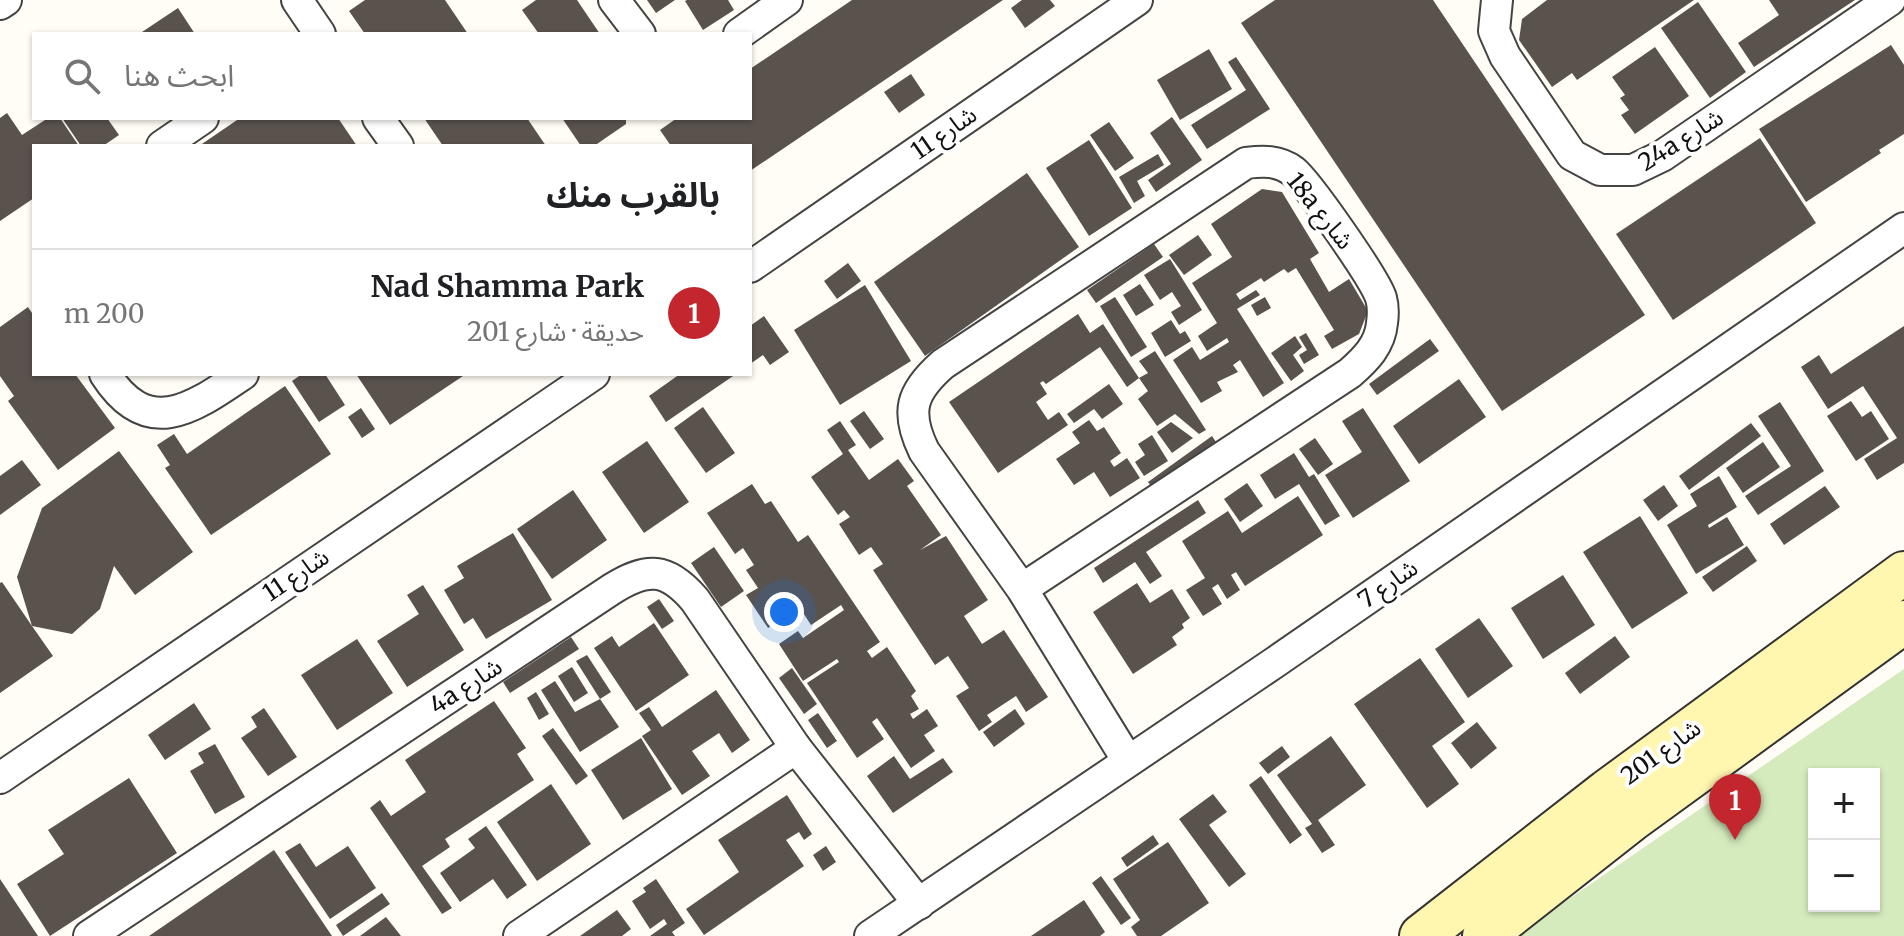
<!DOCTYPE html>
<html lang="ar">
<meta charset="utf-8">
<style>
body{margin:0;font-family:Merriweather,"Noto Sans Arabic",serif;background:#f6f6f6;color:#202124;direction:rtl}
.controls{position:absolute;right:24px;bottom:24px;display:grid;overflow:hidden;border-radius:0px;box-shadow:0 2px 6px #0004}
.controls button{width:72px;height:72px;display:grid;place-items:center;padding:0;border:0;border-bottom:2px solid #e0e0e0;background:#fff;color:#202124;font:40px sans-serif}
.you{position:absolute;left:784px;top:612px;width:28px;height:28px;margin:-20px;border:6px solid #fff;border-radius:50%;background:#1a73e8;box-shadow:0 0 0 12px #1a73e833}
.badge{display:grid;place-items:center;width:52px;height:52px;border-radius:50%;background:#c4262e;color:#fff;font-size:26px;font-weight:700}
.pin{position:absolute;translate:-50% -66px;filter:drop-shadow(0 2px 4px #0008)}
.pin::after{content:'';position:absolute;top:42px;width:28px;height:24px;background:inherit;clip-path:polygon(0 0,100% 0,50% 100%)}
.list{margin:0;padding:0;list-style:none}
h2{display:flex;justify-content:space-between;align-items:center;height:104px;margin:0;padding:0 32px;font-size:34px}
h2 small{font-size:26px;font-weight:400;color:#757577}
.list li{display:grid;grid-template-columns:52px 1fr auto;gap:24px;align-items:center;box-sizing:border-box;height:128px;padding:0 32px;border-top:2px solid #e0e0e0}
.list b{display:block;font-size:30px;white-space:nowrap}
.list p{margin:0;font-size:26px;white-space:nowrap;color:#757577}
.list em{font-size:26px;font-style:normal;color:#757577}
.icon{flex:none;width:44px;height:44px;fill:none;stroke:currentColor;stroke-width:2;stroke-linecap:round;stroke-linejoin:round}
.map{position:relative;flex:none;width:1904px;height:936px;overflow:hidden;direction:ltr}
.search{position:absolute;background:#fff;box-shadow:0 2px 6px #0004;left:32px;top:32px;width:720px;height:88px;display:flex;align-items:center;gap:20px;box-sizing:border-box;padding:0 28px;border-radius:0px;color:#757577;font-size:30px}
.panel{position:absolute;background:#fff;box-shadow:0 2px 6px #0004;left:32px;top:144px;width:720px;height:232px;border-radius:0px;direction:rtl}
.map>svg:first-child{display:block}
.green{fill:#d5ebbd;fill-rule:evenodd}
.building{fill:#5a524d}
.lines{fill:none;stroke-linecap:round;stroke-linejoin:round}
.street-casing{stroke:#444;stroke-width:34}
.secondary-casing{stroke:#333;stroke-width:46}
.street{stroke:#fff;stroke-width:30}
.secondary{stroke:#fff6b0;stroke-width:42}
.labels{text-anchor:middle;stroke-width:8;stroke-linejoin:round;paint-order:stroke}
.street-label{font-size:24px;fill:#111;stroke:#fff}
</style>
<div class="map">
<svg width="1904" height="936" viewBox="0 0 1904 936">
<rect width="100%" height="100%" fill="#fffdf5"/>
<path class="green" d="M 1904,669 L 1904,936 L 1515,936 ZM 1814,774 L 1874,774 L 1874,906 L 1814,906 Z"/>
<g class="building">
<path d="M 365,0 L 445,0 L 468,34 L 365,34 L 349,11 Z"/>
<path d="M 536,0 L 577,0 L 600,34 L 539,34 L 522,10 Z"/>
<path d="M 647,0 L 675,0 L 656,13 Z"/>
<path d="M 687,0 L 728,0 L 734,10 L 703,30 L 685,1 Z"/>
<path d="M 852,0 L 1003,0 L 750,171 L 750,146 L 671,146 L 660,130 L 677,118 L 750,118 L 750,69 Z"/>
<path d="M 1022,0 L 1050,0 L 1055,6 L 1025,28 L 1011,8 Z"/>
<path d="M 1275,0 L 1433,0 L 1645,315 L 1502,411 L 1241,23 Z"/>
<path d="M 1547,0 L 1694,0 L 1577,80 L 1572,73 L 1552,87 L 1519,40 L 1522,19 Z"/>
<path d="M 1769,0 L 1855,0 L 1754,67 L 1738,43 L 1779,15 Z"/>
<path d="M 1698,2 L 1746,72 L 1710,98 L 1661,28 Z"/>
<path d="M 178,8 L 195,34 L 139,34 Z"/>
<path d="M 1891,45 L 1904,65 L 1904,134 L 1879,150 L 1881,153 L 1806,202 L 1759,129 Z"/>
<path d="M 1655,47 L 1689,96 L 1635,134 L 1621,115 L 1629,110 L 1620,98 L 1625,95 L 1612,77 Z"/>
<path d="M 1209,49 L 1232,89 L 1180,120 L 1157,80 Z"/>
<path d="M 1236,57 L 1270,109 L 1207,149 L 1191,125 L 1246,90 L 1228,62 Z"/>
<path d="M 911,74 L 925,95 L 899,113 L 884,92 Z"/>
<path d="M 7,113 L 22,135 L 48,118 L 60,118 L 79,146 L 34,146 L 34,198 L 0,221 L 0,118 Z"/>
<path d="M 1172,117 L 1202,160 L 1156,192 L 1148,180 L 1171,164 L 1150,133 Z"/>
<path d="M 62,118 L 107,118 L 119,135 L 103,146 L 81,146 Z"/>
<path d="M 240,118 L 338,118 L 357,146 L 199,146 Z"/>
<path d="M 424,118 L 527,118 L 546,146 L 443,146 Z"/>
<path d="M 562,118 L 626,118 L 626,124 L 594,146 L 581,146 Z"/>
<path d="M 1109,122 L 1134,158 L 1115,171 L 1090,135 Z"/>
<path d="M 1760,138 L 1816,223 L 1673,320 L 1616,234 Z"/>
<path d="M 1089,140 L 1132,208 L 1089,236 L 1046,168 Z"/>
<path d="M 1158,154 L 1164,165 L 1137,181 L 1145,196 L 1134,203 L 1119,177 Z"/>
<path d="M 1027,173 L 1079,247 L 925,356 L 874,282 Z"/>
<path d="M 1262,189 L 1282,192 L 1319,253 L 1310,259 L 1329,292 L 1349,279 L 1368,311 L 1359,334 L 1332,349 L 1324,336 L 1334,330 L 1296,268 L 1288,273 L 1284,269 L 1264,282 L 1261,278 L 1236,294 L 1240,300 L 1256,290 L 1260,295 L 1237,309 L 1284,383 L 1263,397 L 1240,360 L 1233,365 L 1238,372 L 1217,382 L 1222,391 L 1201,403 L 1173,360 L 1192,347 L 1200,360 L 1229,342 L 1227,338 L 1207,351 L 1198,336 L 1217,323 L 1192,283 L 1232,257 L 1211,224 Z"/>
<path d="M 1198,235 L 1212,255 L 1184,275 L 1169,255 Z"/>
<path d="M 1154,244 L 1163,257 L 1096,303 L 1087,290 Z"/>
<path d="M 1170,259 L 1202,310 L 1179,325 L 1171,312 L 1181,306 L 1172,292 L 1160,300 L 1144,275 Z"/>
<path d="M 848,263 L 861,281 L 837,299 L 824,281 Z"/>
<path d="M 1140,284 L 1154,305 L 1136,316 L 1123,295 Z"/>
<path d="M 865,285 L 911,361 L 840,405 L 794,330 Z"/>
<path d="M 1115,297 L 1147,347 L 1131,357 L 1100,306 Z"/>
<path d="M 1265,297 L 1271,308 L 1257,316 L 1251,305 Z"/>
<path d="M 28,307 L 34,316 L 34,374 L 75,374 L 115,428 L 58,470 L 8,401 L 14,396 L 0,376 L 0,327 Z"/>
<path d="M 1078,314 L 1090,333 L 1103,324 L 1139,378 L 1127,387 L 1100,347 L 1046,384 L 1043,381 L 1040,383 L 1047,394 L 1036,402 L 1048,420 L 1059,412 L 1068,425 L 998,473 L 949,402 Z"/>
<path d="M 764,316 L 789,352 L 770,365 L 763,355 L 750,364 L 750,326 Z"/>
<path d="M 1171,320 L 1180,334 L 1185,331 L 1191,341 L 1165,357 L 1151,333 Z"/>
<path d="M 1904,326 L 1904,463 L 1877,480 L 1864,459 L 1897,438 L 1863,386 L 1828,409 L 1801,367 L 1819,355 L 1831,374 Z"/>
<path d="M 1306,333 L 1319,355 L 1304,364 L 1299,355 L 1307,350 L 1299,337 Z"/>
<path d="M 1295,336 L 1302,347 L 1293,355 L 1304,371 L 1291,381 L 1271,353 Z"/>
<path d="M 1430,339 L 1439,351 L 1377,395 L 1369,384 Z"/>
<path d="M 1155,351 L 1206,430 L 1199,434 L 1175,414 L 1157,426 L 1138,399 L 1148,391 L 1139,378 L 1148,373 L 1139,361 Z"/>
<path d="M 302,374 L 325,374 L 345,405 L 319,422 L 292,381 Z"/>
<path d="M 356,374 L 466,374 L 390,425 Z"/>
<path d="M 680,374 L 736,374 L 666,422 L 649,396 Z"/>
<path d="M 1459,379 L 1486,417 L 1419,464 L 1393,426 Z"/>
<path d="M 1109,384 L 1123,404 L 1102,419 L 1094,409 L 1074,423 L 1067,414 Z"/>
<path d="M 285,386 L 331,454 L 211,535 L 165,468 L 170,465 L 157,445 L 174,434 L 187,454 Z"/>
<path d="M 1851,401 L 1862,417 L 1871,411 L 1889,439 L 1856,461 L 1827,416 Z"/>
<path d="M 1780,402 L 1824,471 L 1758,515 L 1745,496 L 1791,466 L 1758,416 Z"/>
<path d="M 703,407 L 735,453 L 706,473 L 674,428 Z"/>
<path d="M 361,408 L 375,429 L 362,438 L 348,417 Z"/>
<path d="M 1363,408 L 1410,481 L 1353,518 L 1325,475 L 1362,452 L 1342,421 Z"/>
<path d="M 864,411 L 884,439 L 870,449 L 850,421 Z"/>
<path d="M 1089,420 L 1097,431 L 1104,427 L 1121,453 L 1110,461 L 1114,467 L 1127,458 L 1140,478 L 1110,497 L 1094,472 L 1074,485 L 1056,459 L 1080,443 L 1072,432 Z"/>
<path d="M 840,421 L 856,445 L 848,450 L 869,480 L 898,459 L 914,481 L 907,486 L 941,535 L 920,550 L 946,536 L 988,600 L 964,616 L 982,644 L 1004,630 L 1048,697 L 1026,712 L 1016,696 L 987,715 L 992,722 L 979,731 L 956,696 L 969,688 L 948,656 L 935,665 L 873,570 L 883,564 L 871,547 L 859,555 L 839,524 L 850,517 L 844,510 L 838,515 L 811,477 L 843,454 L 827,430 Z"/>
<path d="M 1171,422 L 1193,438 L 1172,453 L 1157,432 Z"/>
<path d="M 1751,423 L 1761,436 L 1689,490 L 1679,476 Z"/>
<path d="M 1152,435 L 1168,461 L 1144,476 L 1135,462 L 1145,455 L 1138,444 Z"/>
<path d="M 1212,436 L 1218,445 L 1154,490 L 1148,482 Z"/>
<path d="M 1315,438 L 1333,464 L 1318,475 L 1299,449 Z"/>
<path d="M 647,441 L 689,502 L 644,533 L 602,472 Z"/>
<path d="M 1763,442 L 1780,467 L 1743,493 L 1726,468 Z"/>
<path d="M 119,451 L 193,552 L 135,595 L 114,566 L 100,609 L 72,634 L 32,626 L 53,656 L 0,693 L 0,583 L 2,582 L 32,626 L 17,577 L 42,508 Z"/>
<path d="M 1294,453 L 1309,477 L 1314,474 L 1340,516 L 1325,525 L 1299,484 L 1275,499 L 1260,475 Z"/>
<path d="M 22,460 L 41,485 L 0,515 L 0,476 Z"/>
<path d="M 1719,476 L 1737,507 L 1708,525 L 1709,528 L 1727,517 L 1744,545 L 1696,574 L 1667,525 L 1697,506 L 1690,494 Z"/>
<path d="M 1247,483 L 1263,506 L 1240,522 L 1224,499 Z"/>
<path d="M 752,484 L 765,504 L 771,501 L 798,542 L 808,535 L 880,642 L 867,651 L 872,658 L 887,647 L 916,691 L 911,696 L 919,709 L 910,714 L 913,719 L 927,709 L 938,726 L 924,735 L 935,751 L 911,768 L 877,718 L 872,722 L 884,739 L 857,758 L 807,683 L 839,662 L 837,659 L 803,681 L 779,644 L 798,631 L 803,638 L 844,610 L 841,605 L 811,625 L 800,608 L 768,628 L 746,595 L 758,588 L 746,570 L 754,565 L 743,548 L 735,554 L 707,513 Z"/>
<path d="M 1664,485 L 1678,506 L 1658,521 L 1643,500 Z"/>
<path d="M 1825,486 L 1840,507 L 1784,545 L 1770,524 Z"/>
<path d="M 573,490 L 607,540 L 552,579 L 517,529 Z"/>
<path d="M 1298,496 L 1323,535 L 1245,586 L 1236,572 L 1231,575 L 1240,590 L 1227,599 L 1218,584 L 1212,588 L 1222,604 L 1203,616 L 1186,590 L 1205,578 L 1182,541 L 1228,511 L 1242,533 Z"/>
<path d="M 1198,500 L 1206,513 L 1146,552 L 1162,576 L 1150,584 L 1135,562 L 1103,583 L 1094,568 Z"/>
<path d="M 1640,516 L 1688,593 L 1632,629 L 1583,552 Z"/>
<path d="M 513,533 L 552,600 L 486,639 L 473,618 L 464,624 L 444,590 L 464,578 L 457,566 Z"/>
<path d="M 1747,546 L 1757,561 L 1713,592 L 1702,577 Z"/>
<path d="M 714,547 L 744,591 L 721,607 L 691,563 Z"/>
<path d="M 1563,575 L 1595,625 L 1543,659 L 1511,608 Z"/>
<path d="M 1137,583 L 1150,603 L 1172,589 L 1190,618 L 1182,624 L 1184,628 L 1172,637 L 1177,645 L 1133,674 L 1093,612 Z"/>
<path d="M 423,585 L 464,650 L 407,687 L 377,641 L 419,614 L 407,595 Z"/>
<path d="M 659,599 L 674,621 L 662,629 L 647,607 Z"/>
<path d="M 1479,618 L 1513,666 L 1468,698 L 1435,649 Z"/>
<path d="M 654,623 L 689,675 L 636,711 L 594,648 L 612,636 L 619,647 Z"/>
<path d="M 1615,636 L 1630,657 L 1580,694 L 1565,673 Z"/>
<path d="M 571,637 L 579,649 L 510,693 L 503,682 Z"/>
<path d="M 357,639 L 393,693 L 337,730 L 301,675 Z"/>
<path d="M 587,655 L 611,692 L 600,699 L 576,661 Z"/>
<path d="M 1420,658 L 1465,722 L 1432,746 L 1459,784 L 1427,808 L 1354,704 Z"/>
<path d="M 572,667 L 588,693 L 574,702 L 558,676 Z"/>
<path d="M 792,668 L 817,704 L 804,714 L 779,678 Z"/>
<path d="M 555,681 L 575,712 L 600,699 L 619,727 L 580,752 L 541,690 Z"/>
<path d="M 716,690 L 750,740 L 732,753 L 719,733 L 692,751 L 710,776 L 682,795 L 642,736 L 651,730 L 639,713 L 649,707 L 662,727 Z"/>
<path d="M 536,692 L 549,714 L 539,720 L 527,698 Z"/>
<path d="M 494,701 L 526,748 L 517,754 L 534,780 L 445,839 L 450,847 L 422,866 L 452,908 L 442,914 L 370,808 L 380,800 L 391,816 L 426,792 L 405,760 Z"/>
<path d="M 194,703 L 211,729 L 165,760 L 148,735 Z"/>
<path d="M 264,708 L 297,757 L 268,776 L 241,738 L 257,727 L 251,717 Z"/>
<path d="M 1015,709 L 1025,724 L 994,747 L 983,732 Z"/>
<path d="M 818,713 L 837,741 L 827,748 L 808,720 Z"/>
<path d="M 1477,722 L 1497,748 L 1471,769 L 1451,743 Z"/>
<path d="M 553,728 L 588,776 L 576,785 L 542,736 Z"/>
<path d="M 1331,736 L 1366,785 L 1318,820 L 1335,845 L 1322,853 L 1305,828 L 1312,824 L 1277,775 Z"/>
<path d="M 641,738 L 672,789 L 623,820 L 591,770 Z"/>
<path d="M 215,744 L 245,797 L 215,814 L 190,771 L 204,763 L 198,753 Z"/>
<path d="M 1282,746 L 1290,757 L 1268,774 L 1259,763 Z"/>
<path d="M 894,756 L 910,779 L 943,758 L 953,772 L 893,813 L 867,776 Z"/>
<path d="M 1261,776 L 1302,835 L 1290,844 L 1249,785 Z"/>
<path d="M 129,778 L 177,853 L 50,936 L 17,884 L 64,854 L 48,830 Z"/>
<path d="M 551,784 L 591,844 L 537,881 L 497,822 Z"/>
<path d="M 1213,794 L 1227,812 L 1209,825 L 1246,874 L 1229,887 L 1179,819 Z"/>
<path d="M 787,795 L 812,834 L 804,840 L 799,832 L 786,840 L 804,866 L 704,935 L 686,909 L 739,872 L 718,840 Z"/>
<path d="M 486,826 L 527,885 L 507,899 L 493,879 L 460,902 L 440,873 L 475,848 L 468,839 Z"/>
<path d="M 1153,835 L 1159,844 L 1127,867 L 1121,858 Z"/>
<path d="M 1168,842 L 1209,903 L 1161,936 L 1137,936 L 1131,927 L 1140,920 L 1113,879 Z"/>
<path d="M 300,843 L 316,867 L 348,846 L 376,888 L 330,919 L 285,852 Z"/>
<path d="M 826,846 L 836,862 L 823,871 L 813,855 Z"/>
<path d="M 274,850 L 332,936 L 149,936 Z"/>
<path d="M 1101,876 L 1131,918 L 1121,925 L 1092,883 Z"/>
<path d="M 0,879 L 38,936 L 0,936 Z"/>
<path d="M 656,879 L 685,923 L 672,932 L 675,936 L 650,936 L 667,924 L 664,919 L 650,929 L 632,901 L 646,892 L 643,888 Z"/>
<path d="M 382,893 L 390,904 L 343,936 L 336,925 Z"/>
<path d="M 1084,900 L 1105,932 L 1100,936 L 1031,936 Z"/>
<path d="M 617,910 L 631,929 L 622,936 L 580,936 Z"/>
<path d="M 386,917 L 401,936 L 360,936 Z"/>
</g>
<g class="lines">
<defs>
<g id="street">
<path d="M 297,0 L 320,34"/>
<path d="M 614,0 L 640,34"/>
<path d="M 1497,0 L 1494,31 L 1505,56 L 1572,155 L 1600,170 L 1633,170 L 1662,156 L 1890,0"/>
<path d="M 0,4 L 6,0"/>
<path d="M 739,34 L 787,0"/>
<path d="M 378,118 L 398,146"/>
<path d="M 162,146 L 203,118"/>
<path d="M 750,267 L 1137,0"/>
<path d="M 105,374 C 148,441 193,408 243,374"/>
<path d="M 1022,589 L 1350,373 C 1366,359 1380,345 1382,323 C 1383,316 1383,305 1381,298 C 1375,279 1308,183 1293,171 C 1278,160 1263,161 1246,163 L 943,364 C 911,392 905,412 924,451 L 1022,589 L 1128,761"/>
<path d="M 0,778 L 594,374"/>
<path d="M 89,936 L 612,589 C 647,567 667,567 695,600 L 796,748 L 919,904"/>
<path d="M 519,936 L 796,748"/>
<path d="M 870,936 L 1274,663 L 1904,228"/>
</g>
<g id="secondary">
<path d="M 1421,936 L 1607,791 L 1904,573"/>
<path d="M 1484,936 L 1633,819 L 1904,622"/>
</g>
</defs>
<use href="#street" class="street-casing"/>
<use href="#secondary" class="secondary-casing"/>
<use href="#street" class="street"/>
<use href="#secondary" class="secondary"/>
</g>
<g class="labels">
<g class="street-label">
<text transform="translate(944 133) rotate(-35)" y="8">شارع 11</text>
<text transform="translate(1681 140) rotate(-32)" y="8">24a شارع</text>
<text transform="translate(1320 211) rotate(51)" y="8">18a شارع</text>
<text transform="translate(296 575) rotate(-34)" y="8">شارع 11</text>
<text transform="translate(1388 584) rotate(-35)" y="8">شارع 7</text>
<text transform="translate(466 686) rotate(-33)" y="8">4a شارع</text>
<text transform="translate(1661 752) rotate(-36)" y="8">شارع 201</text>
</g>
</g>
</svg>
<div class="controls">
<button>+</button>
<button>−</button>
</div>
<div class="you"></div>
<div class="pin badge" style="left:1735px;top:840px">1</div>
<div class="search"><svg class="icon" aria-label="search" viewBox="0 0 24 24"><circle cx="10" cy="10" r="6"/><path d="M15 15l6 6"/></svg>ابحث هنا</div>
<section class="panel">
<h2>بالقرب منك<small></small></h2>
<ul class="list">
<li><span class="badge">1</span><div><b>Nad Shamma Park</b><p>حديقة · شارع 201</p></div><em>200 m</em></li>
</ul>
</section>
</div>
